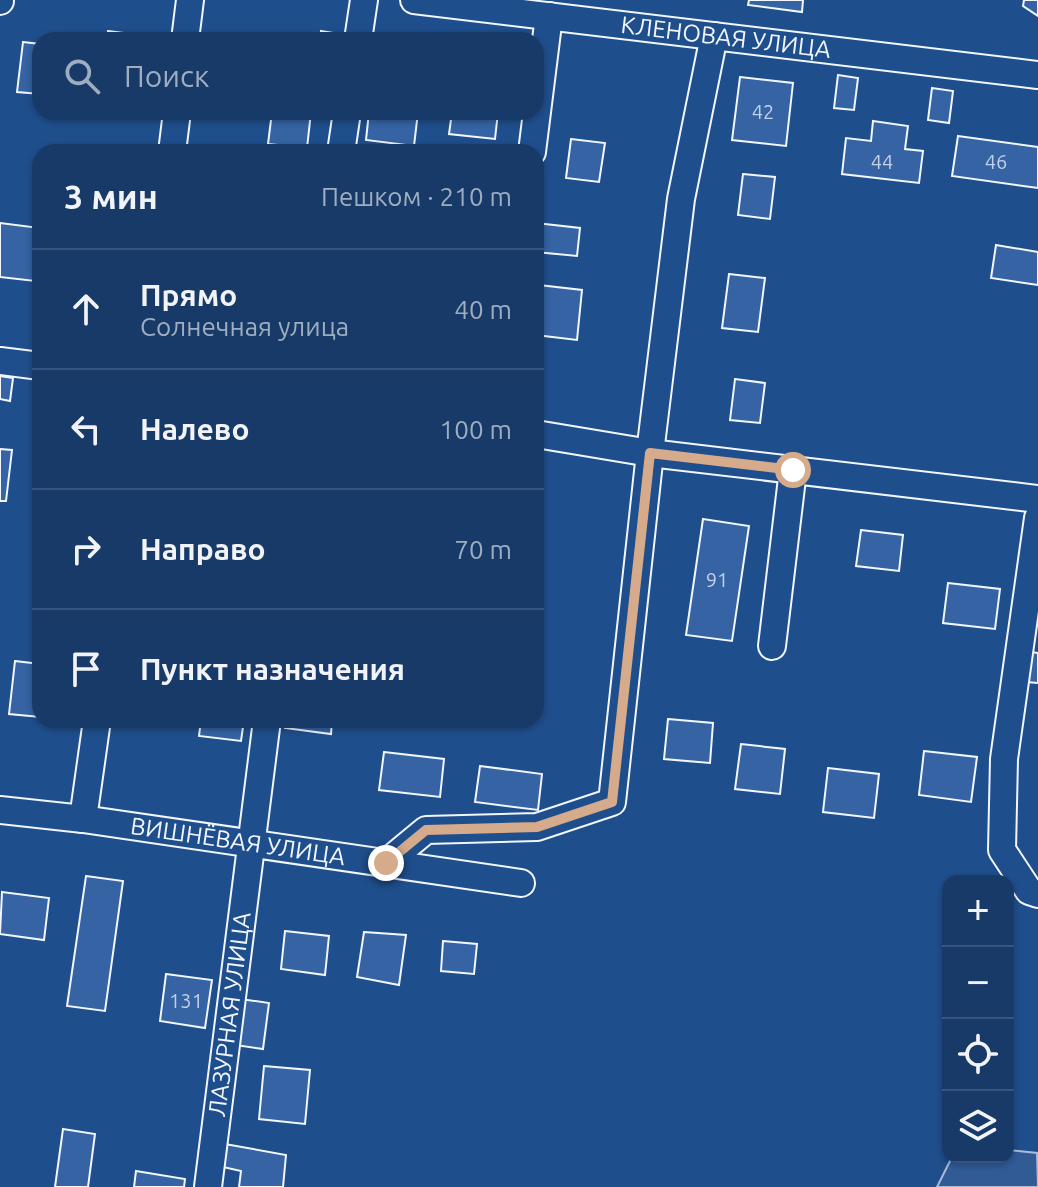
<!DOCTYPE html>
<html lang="ru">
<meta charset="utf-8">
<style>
body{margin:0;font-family:Ubuntu,sans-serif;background:#20416f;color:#f1f3f6}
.controls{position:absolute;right:24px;bottom:24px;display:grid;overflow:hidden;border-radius:16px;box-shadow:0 2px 6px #0004}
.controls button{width:72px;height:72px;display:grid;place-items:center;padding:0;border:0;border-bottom:2px solid #36547d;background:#173a69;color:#f1f3f6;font:40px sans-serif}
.stop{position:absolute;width:24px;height:24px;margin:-18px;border:6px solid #d6ab8b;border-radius:50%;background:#fff}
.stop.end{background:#d6ab8b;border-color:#fff;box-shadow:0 2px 8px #0008}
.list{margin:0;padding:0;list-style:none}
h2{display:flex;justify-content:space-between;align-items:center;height:104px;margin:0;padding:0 32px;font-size:34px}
h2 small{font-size:26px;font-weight:400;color:#9eadc0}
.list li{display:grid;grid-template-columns:52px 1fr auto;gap:24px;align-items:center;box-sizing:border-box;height:120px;padding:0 32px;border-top:2px solid #36547d}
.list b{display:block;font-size:30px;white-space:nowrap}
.list p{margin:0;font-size:26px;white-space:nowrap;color:#9eadc0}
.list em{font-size:26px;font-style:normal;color:#9eadc0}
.icon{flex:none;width:44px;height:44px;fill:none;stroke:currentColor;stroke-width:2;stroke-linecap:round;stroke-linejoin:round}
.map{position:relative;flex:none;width:1038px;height:1187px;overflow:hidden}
.search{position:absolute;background:#173a69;box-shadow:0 2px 6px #0004;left:32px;top:32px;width:512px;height:88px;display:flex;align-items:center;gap:20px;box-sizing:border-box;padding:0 28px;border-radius:24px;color:#9eadc0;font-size:30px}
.panel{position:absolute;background:#173a69;box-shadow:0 2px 6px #0004;left:32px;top:144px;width:512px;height:584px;border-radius:24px}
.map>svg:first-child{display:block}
.built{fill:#305b95;stroke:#a8bbd7;stroke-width:2}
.building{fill:#3563a3;stroke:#f2f6ff;stroke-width:2}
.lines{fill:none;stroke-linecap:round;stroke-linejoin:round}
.minor-casing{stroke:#f2f6ff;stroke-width:30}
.minor{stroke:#1f4e8c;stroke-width:26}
.route{stroke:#d6ab8b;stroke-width:10}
.labels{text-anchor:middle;stroke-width:6;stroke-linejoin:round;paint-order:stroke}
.number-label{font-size:20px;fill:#c3d1e8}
.street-label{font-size:24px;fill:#f2f6ff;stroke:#1f4e8c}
</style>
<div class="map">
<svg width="1038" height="1187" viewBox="0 0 1038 1187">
<rect width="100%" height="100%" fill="#1f4e8c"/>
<path class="built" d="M 1008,1150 L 1037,1153 L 1038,1187 L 937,1187 L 952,1157 L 1008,1157 Z"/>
<g class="building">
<path d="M 749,0 L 803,0 L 802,12 L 748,5 Z"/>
<path d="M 1024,0 L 1038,0 L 1038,16 L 1023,6 Z"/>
<path d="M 108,31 L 148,36 L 147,40 L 107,40 Z"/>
<path d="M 321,31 L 334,33 L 333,40 L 320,40 Z"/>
<path d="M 23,42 L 40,44 L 40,94 L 17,92 Z"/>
<path d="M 838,75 L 858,78 L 854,110 L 834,108 Z"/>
<path d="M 740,77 L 793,83 L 786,146 L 732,140 Z"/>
<path d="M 932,88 L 953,91 L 949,123 L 928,120 Z"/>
<path d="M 272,112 L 311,112 L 307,148 L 268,144 Z"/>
<path d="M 369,112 L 418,112 L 414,146 L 366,140 Z"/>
<path d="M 452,112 L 498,112 L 495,139 L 449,134 Z"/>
<path d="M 873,121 L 908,126 L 905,149 L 923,151 L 919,183 L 842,174 L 846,138 L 871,141 Z"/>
<path d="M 958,136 L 1038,147 L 1038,188 L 952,176 Z"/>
<path d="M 571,139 L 605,143 L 599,182 L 566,178 Z"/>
<path d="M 743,174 L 775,177 L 770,219 L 738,215 Z"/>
<path d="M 0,223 L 40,228 L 35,281 L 0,277 Z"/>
<path d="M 536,223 L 580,228 L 577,256 L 536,252 Z"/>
<path d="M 996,245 L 1038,252 L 1038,285 L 991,278 Z"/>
<path d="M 729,274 L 765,278 L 758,332 L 722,328 Z"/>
<path d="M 539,285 L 582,290 L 577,340 L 536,335 Z"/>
<path d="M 0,376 L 13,378 L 10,401 L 0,399 Z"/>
<path d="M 735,379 L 765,383 L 760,423 L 730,420 Z"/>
<path d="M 0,449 L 12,450 L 6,501 L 0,501 Z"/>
<path d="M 536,475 L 542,476 L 539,508 L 536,508 Z"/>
<path d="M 703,519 L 749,526 L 732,641 L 686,635 Z"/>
<path d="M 861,530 L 903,535 L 899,571 L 856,566 Z"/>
<path d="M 948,583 L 1000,589 L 995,629 L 943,623 Z"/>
<path d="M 1031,652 L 1038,653 L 1038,683 L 1027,682 Z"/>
<path d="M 15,661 L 40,664 L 40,717 L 9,714 Z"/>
<path d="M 668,719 L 713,723 L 710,763 L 664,759 Z"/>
<path d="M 201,720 L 244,720 L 241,741 L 199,736 Z"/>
<path d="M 286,720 L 332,720 L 331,734 L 285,728 Z"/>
<path d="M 741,744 L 785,749 L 780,794 L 735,789 Z"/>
<path d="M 924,751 L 977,757 L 971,802 L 919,795 Z"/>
<path d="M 384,752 L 444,759 L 440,797 L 379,790 Z"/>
<path d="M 480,766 L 542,774 L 538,810 L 475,802 Z"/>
<path d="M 828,768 L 879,774 L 874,818 L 823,812 Z"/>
<path d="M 86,876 L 123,881 L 105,1011 L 67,1006 Z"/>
<path d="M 2,892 L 49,898 L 44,940 L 0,934 Z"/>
<path d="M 285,931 L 329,936 L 325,975 L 281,969 Z"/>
<path d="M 364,932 L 406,935 L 399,985 L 357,977 Z"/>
<path d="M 443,941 L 477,944 L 474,974 L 441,971 Z"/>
<path d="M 166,974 L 212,980 L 205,1028 L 160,1021 Z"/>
<path d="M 241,999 L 269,1003 L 263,1049 L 235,1045 Z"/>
<path d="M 264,1066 L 310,1070 L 305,1124 L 259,1119 Z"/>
<path d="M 63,1129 L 95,1134 L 88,1187 L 55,1187 Z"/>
<path d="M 225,1144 L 286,1155 L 283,1187 L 239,1187 L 241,1171 L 223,1167 Z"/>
<path d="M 136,1171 L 185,1179 L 184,1187 L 134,1187 Z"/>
</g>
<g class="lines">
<defs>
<g id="minor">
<path id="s1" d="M 414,0 L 1038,75"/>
<path d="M 0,1 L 0,0"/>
<path d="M 185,40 L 190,0"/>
<path d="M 358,40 L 364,0"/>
<path d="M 172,152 L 177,112"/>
<path d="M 341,152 L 347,112"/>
<path d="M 532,152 L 549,16"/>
<path d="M 0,361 L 40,366"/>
<path d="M 536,434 L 650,453 L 1038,499"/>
<path d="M 1038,518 L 1004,759 L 1002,850 L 1029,891 L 1038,894"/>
<path d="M 772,646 L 793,470"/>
<path id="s2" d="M 0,810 L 83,819 L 521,883"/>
<path d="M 83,819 L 97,720"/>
<path d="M 386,863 L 426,830 L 537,827 L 612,802 L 650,453 L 681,199 L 714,36"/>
<path id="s3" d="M 208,1187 L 267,720"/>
</g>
</defs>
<use href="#minor" class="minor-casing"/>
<use href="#minor" class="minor"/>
</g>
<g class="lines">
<path class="route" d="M 386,863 L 426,830 L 537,827 L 612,802 L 650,453 L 793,470"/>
</g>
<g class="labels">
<g class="number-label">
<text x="763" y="119">42</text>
<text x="882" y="169">44</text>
<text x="996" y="169">46</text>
<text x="717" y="587">91</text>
<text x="186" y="1008">131</text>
</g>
<g class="street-label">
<text dy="8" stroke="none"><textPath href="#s1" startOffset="314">КЛЕНОВАЯ УЛИЦА</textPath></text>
<text dy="8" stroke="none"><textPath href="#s2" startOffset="240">ВИШНЁВАЯ УЛИЦА</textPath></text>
<text dy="8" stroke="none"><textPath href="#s3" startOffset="174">ЛАЗУРНАЯ УЛИЦА</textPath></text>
</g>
</g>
</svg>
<div class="controls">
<button>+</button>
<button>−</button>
<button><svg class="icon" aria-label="locate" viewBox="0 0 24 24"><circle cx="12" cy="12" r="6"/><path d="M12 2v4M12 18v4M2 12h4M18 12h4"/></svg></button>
<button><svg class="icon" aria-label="layers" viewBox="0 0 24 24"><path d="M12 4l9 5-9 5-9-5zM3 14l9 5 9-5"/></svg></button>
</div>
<div class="stop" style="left:793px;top:470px"></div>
<div class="stop end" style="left:386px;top:863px"></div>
<div class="search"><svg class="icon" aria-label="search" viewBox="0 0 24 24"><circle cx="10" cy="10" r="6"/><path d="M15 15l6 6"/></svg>Поиск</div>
<section class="panel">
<h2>3 мин<small>Пешком · 210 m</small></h2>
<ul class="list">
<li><svg class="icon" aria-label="ahead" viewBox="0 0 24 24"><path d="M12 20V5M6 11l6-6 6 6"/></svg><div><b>Прямо</b><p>Солнечная улица</p></div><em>40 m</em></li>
<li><svg class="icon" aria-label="left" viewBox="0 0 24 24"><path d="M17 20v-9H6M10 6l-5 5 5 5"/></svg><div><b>Налево</b></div><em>100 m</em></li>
<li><svg class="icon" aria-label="right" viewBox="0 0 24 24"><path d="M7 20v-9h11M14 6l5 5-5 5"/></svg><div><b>Направо</b></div><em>70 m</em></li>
<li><svg class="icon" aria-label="arrive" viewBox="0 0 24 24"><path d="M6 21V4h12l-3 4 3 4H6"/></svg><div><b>Пункт назначения</b></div></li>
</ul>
</section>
</div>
